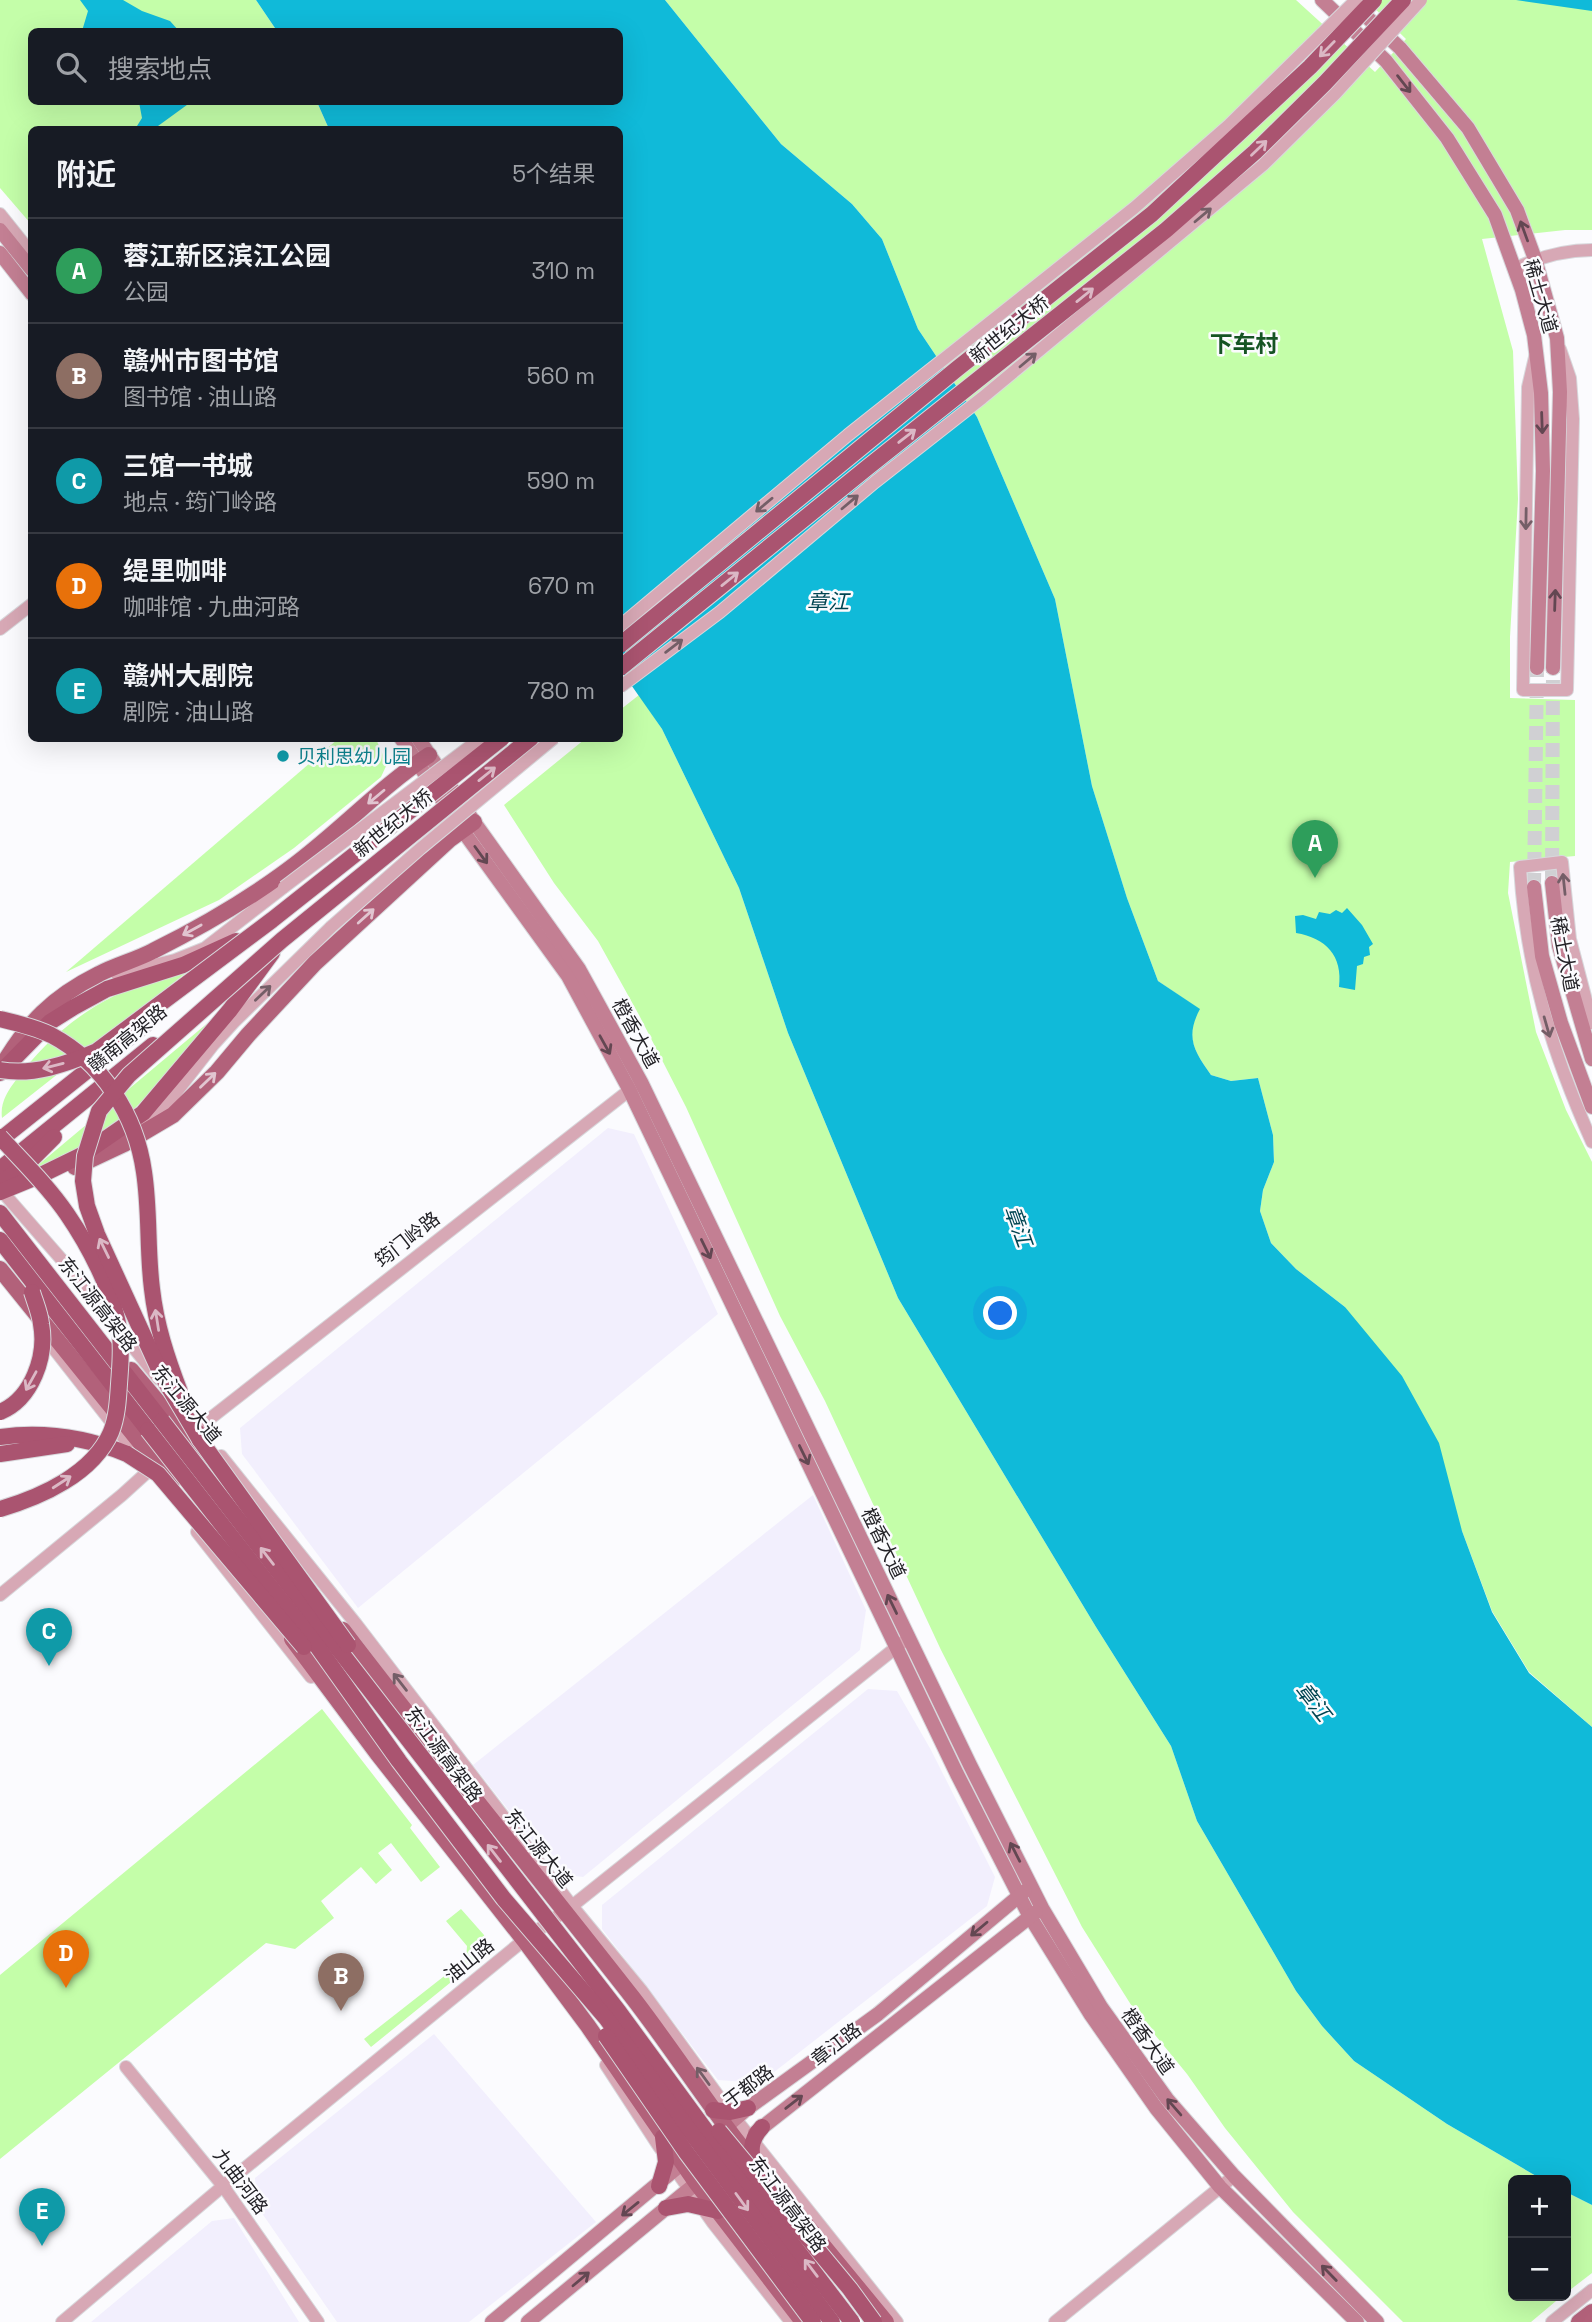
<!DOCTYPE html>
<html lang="zh">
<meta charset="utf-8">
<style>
body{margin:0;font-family:"Space Grotesk","Noto Sans SC",sans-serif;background:#242831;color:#f1f3f6}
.controls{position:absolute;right:21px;bottom:21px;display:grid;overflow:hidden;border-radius:10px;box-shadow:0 7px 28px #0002}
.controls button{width:63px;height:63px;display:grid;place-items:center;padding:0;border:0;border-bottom:2px solid #363941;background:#171b24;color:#f1f3f6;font:35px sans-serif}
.you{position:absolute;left:1001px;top:1314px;width:24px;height:24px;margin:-18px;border:5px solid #fff;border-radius:50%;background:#1a73e8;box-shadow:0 0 0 10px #1a73e833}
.badge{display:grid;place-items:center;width:46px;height:46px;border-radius:50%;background:#7c3aed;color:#fff;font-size:23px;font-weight:700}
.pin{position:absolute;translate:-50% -58px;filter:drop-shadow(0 2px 4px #0008)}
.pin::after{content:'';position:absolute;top:37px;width:24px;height:21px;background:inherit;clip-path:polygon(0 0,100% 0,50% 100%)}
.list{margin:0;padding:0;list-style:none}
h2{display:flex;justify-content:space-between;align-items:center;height:91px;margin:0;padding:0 28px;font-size:30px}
h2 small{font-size:23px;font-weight:400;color:#9ea1a6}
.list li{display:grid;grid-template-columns:46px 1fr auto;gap:21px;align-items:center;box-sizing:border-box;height:105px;padding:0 28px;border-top:2px solid #363941}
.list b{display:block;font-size:26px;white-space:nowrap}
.list p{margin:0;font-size:23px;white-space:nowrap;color:#9ea1a6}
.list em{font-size:23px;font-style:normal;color:#9ea1a6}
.icon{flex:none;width:38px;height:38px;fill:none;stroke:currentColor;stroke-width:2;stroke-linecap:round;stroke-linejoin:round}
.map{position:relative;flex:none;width:1592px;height:2322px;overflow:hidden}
.search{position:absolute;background:#171b24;box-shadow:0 7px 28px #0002;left:28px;top:28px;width:595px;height:77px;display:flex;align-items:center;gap:18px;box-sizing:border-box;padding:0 24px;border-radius:10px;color:#9ea1a6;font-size:26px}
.panel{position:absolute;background:#171b24;box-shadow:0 7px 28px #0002;left:28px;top:126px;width:595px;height:616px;border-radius:10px}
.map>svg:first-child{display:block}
.built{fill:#f2effd}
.green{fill:#c4fea9}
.water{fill:#10bad9}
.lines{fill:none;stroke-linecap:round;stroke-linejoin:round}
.secondary-tunnel{stroke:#d0d0d3;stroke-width:14;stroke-dasharray:14 7;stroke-linecap:butt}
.tertiary-casing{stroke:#d8d8dc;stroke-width:14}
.secondary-casing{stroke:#d8d8dc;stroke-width:16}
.primary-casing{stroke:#d8d8dc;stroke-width:18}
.trunk-casing{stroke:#d8d8dc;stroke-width:18}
.tertiary{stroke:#d7a8b5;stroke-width:12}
.secondary{stroke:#c37f93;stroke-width:14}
.primary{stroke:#b2617a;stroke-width:16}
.trunk{stroke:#aa5470;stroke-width:16}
.tertiary-bridge-casing{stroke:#d8d8dc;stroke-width:14;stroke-linecap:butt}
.trunk-bridge-casing{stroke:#d8d8dc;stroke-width:18;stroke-linecap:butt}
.tertiary-bridge{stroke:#d7a8b5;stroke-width:12}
.trunk-bridge{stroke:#aa5470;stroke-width:16}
.oneway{stroke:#dbb8c5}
.oneway2{stroke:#634752}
.oneway3{stroke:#745e67}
.oneway4{stroke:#e1c5d0}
.culture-dot{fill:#0f9aa8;stroke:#fbfbfe;stroke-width:2.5}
.labels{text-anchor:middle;stroke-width:5;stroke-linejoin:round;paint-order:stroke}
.street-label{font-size:19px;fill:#232227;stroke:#fbfbfe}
.culture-label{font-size:19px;fill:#0d838f;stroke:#fbfbfe;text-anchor:start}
.water-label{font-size:21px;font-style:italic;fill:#004451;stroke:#fbfbfe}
.quarter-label{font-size:23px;font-weight:bold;fill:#165424;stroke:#fbfbfe}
</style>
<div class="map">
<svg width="1592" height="2322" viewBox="0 0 1592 2322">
<rect width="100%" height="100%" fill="#fbfbfe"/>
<g class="built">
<path d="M 608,1128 L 634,1134 L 718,1314 L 358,1608 L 242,1454 L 240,1428 Z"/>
<path d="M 813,1495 L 866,1610 L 860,1650 L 583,1877 L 559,1874 L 473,1765 Z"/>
<path d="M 868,1689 L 897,1691 L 931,1750 L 995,1877 L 987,1906 L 760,2083 L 718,2080 L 602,1929 L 602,1905 Z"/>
<path d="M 434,2034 L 596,2222 L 469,2322 L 337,2322 L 257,2206 L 255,2178 Z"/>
<path d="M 234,2218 L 299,2322 L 91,2322 L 212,2221 Z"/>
</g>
<g class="green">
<path d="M 0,0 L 256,0 L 277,31 L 32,32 L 32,102 L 317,102 L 329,129 L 32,130 L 31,224 L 0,188 Z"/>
<path d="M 665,0 L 1296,0 L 1375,72 L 1406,39 L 1366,0 L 1592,0 L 1592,230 L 1565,230 L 1482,239 L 1513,351 L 1518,499 L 1510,637 L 1510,698 L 1575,700 L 1575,856 L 1510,862 L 1508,893 L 1536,1032 L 1566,1110 L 1592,1162 L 1592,1727 L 1529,1672 L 1492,1611 L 1462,1531 L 1345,1307 L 1296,1269 L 1271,1243 L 1260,1211 L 1263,1190 L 1274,1162 L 1273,1135 L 1258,1078 L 1231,1081 L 1211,1075 C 1194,1051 1185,1037 1199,1009 L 1158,981 L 1127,898 L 1092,786 L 1055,599 L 977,417 L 918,329 L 882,239 L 852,204 L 781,144 Z"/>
<path d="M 639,695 L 662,729 L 739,888 L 788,1033 L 898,1298 L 1096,1627 L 1171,1746 L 1197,1821 L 1296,1991 L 1322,2026 L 1354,2061 L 1447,2124 L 1543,2180 L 1513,2180 L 1513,2296 L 1562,2296 L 1531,2322 L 1403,2322 L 1293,2212 L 1225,2128 L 1187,2074 L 1133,2008 L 1082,1927 L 941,1650 L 825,1401 L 780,1316 L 686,1107 L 639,1015 L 598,941 L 554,883 L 504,805 L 585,739 L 620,738 L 620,710 Z"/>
<path d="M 338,739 L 376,739 L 387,764 L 381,777 L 294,848 L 219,900 L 66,972 Z"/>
<path d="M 196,965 L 2,1118 C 0,1103 7,1092 16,1080 C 42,1045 74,1016 114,996 C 139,983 169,975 196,965 Z"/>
<path d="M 210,1021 L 158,1086 L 115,1127 L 42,1170 L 37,1166 Z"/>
<path d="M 322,1709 L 412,1825 L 410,1828 L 440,1867 L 421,1882 L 391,1843 L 378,1853 L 392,1870 L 376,1884 L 361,1867 L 321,1901 L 334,1918 L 295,1949 L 266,1943 L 0,2159 L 0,1975 Z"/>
<path d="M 461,1909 L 484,1935 L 486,1947 L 477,1961 L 371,2047 L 364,2039 L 466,1959 L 467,1946 L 446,1921 Z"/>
<path d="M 1566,2192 L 1592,2205 L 1592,2273 L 1566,2293 Z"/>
</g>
<g class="water">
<path d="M 80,0 L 123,0 L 142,11 L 170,21 L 179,31 L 82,31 L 88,11 Z"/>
<path d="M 256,0 L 665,0 L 781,144 L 852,204 L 882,239 L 918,329 L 977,417 L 1055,599 L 1092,786 L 1127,898 L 1158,981 L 1200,1009 C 1185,1037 1194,1051 1211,1075 L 1231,1081 L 1258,1078 L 1273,1135 L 1274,1162 L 1263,1190 L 1260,1211 L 1271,1243 L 1296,1269 L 1345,1307 L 1402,1376 L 1439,1443 L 1462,1531 L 1492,1612 L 1529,1673 L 1592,1727 L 1592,2205 L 1566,2192 L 1566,2180 L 1543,2180 L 1447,2124 L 1354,2061 L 1322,2026 L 1296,1991 L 1197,1821 L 1171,1746 L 1096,1627 L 898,1298 L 788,1033 L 739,888 L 662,729 L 620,669 L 620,130 L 329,129 L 317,102 L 620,102 L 620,32 L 277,31 Z"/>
<path d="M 1516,0 L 1592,0 L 1592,11 Z"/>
<path d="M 139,102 L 191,102 L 158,126 L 137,126 L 142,118 Z"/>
<path d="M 1347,908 L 1362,925 L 1373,944 L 1369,947 L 1370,955 L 1364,957 L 1363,964 L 1357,966 L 1355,990 L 1339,987 C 1343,956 1326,938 1296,933 L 1295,916 L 1303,915 L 1316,919 L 1319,912 L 1330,914 L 1336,910 L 1342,913 Z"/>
</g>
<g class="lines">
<g class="secondary-tunnel">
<path d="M 1552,883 L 1553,668"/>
<path d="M 1534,887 L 1537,668"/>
</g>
<defs>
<g id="tertiary">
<path d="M 0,214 L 32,254"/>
<path d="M 1514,269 C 1539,257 1564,250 1592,250"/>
<path d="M 1535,357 L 1528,387 L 1523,690 L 1567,690 L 1573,419 L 1570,378 L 1560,349"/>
<path d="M 0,629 L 32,604"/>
<path d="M 117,974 L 175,960 L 205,948 L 284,887"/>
<path d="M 1592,1023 L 1570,939 L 1562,862 L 1520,867 C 1526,968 1551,1050 1592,1142"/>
<path d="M 133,1131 L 167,1104 L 213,1045 L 234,1022 L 331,927"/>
<path d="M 0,1189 L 69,1268 L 159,1379"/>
<path d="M 40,1331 L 141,1460"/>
<path d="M 198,1428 L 636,1085"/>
<path d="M 221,1456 L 356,1624 L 572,1906 L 642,1991 L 730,2112 L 897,2322"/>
<path d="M 197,1532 L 311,1677"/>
<path d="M 0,1595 L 122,1495 L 155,1465"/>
<path d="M 606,2065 L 658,2145 L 713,2223 L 791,2322"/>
<path d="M 126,2067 L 223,2186 L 318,2322"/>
<path d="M 62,2322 L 223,2186 L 524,1940 L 572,1906 L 908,1638"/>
<path d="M 1055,2322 L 1234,2176"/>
<path d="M 1552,2322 L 1592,2290"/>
</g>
<g id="secondary">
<path d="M 1322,0 L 1386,61 L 1447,138 L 1495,215 L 1522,290 L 1534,335 L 1541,393 L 1543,471 L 1537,668"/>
<path d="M 1355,6 L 1400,48 L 1468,128 L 1517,210 L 1535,259 L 1557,338 L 1560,392 L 1553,668"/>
<path d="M 0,230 L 32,270"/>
<path d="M 0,253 L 32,294"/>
<path d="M 401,738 L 463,831 L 568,976 L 629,1089 L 957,1774 L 1029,1915 L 1091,2015 L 1156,2108 L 1220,2187 L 1357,2322"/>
<path d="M 418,738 L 474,822 L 579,969 L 641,1082 L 970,1765 L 1042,1908 L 1101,2007 L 1167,2099 L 1234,2176 L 1377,2322"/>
<path d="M 1552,883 L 1559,946 L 1592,1059"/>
<path d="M 1534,887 L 1542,956 L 1561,1023 L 1592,1107"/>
<path d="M 720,2132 L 748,2108 L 878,2014 L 1025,1891"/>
<path d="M 755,2133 L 1036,1912"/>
<path d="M 492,2322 L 691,2156"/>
<path d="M 528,2322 L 705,2176"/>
</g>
<g id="primary">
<path d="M 1,1068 C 27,1023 53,997 99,974 C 116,965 136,960 153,951 C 197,929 241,904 281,875 C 333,839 376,790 429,755"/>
<path d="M 75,1167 L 124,1144 L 173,1115 L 217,1072 L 248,1035 L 315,963 L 449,840 L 474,822"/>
<path d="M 0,1269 L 172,1482"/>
<path d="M 131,1370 L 209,1463"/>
<path d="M 343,1630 C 438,1755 537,1875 633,1998 C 670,2046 703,2097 740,2145"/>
<path d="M 292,1639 L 377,1753 L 524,1940 L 588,2026 L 697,2184 L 803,2322"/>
<path d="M 803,2221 L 886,2322"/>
<path d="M 1579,2322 L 1592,2312"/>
</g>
<g id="trunk">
<path d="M 0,1073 L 50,1022 L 74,1007 L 107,989 L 183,965 L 236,941"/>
<path d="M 0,1140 L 148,1022"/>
<path d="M 0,1169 L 153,1045"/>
<path d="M 0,1184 L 31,1160 L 54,1137"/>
<path d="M 0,1192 L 39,1176 L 82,1155 L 143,1113 L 230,1010 L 272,953"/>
<path d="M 0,1213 L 162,1421"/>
<path d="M 0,1240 L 148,1430"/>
<path d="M 0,1437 C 45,1431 85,1437 127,1454"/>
<path d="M 0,1454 L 67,1444"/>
<path d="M 713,2110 L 730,2112 L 748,2108"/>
<path d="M 760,2170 C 748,2156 750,2140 762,2127"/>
<path d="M 659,2186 L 666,2162 L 663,2137"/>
<path d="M 666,2208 L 688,2204 L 718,2211"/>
</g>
</defs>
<use href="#tertiary" class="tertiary-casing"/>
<use href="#secondary" class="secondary-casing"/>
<use href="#primary" class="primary-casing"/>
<use href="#trunk" class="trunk-casing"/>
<use href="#tertiary" class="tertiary"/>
<use href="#secondary" class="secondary"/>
<use href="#primary" class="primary"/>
<use href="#trunk" class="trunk"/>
<defs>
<g id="tertiary-bridge">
<path d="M 620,626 L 848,435 L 1134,208 L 1229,125 L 1356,0"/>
<path d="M 620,687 L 720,612 L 875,482 L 982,398 L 1263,165 L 1335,94 L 1421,0"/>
<path d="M 284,887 L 481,738"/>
<path d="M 331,927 L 421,848 L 554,738"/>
</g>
<g id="trunk-bridge">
<path d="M 620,645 L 958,368 L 1152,214 L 1310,67 L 1374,0"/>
<path d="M 620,668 L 868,467 L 1166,230 L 1255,152 L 1325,83 L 1403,0"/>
<path d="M 0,1019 C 17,1023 35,1027 51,1035 C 102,1062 136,1115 144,1172 C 150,1211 147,1250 152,1289 C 156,1325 167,1358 180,1392"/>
<path d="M 0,1070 C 33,1076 67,1064 97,1051 L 272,920 L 502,738"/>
<path d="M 0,1137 C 23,1162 48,1186 67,1214 C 89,1246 116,1297 120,1336 C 122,1351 120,1369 119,1384 C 118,1400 117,1417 111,1432 C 93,1474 41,1497 0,1509"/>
<path d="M 0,1412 C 32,1399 47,1356 41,1324 C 40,1313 35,1302 32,1292"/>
<path d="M 162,1421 L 619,2012 L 709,2135 L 852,2322"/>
<path d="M 148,1430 L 317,1646 L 399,1761 L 504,1899 L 606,2018 L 832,2322"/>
<path d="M 197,1432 L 200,1440 L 348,1645"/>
<path d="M 200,1440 L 162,1376 L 97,1234 L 87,1206 L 83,1181 L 85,1156 L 99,1111 L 129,1075 L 282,940 L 531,738"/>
<path d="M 127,1454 L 158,1474 L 304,1647"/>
<path d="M 606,2036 L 686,2152 L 813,2322"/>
<path d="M 719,2131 L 850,2289 L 874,2322"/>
</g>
</defs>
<use href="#tertiary-bridge" class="tertiary-bridge-casing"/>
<use href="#trunk-bridge" class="trunk-bridge-casing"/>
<use href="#tertiary-bridge" class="tertiary-bridge"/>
<use href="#trunk-bridge" class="trunk-bridge"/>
</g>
<defs><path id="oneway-shaft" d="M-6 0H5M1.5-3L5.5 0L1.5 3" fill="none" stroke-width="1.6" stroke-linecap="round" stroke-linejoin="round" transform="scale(1.75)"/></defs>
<g class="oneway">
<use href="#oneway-shaft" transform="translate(1327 49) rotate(134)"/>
<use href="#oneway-shaft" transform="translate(1259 148) rotate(-44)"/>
<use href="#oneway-shaft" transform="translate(1085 295) rotate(-39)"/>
<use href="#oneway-shaft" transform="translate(907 436) rotate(-38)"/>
<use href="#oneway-shaft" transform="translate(730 579) rotate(-39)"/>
<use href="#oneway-shaft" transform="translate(487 774) rotate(-39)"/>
<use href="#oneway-shaft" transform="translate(53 1066) rotate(166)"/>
<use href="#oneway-shaft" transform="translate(104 1248) rotate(-116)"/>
<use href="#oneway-shaft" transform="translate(157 1320) rotate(-99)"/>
<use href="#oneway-shaft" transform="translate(31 1381) rotate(119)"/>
<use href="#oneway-shaft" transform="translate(62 1482) rotate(-33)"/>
<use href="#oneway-shaft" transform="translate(267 1556) rotate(-128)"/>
<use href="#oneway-shaft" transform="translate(494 1853) rotate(-128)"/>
<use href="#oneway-shaft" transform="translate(742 2202) rotate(54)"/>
<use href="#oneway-shaft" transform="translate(811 2268) rotate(-127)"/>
</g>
<g class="oneway2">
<use href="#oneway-shaft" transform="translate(1404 84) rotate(52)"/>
<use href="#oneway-shaft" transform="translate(1524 231) rotate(-110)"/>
<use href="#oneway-shaft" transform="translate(1542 423) rotate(88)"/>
<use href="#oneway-shaft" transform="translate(1555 600) rotate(-88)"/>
<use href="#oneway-shaft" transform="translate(481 855) rotate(54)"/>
<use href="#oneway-shaft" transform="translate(605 1045) rotate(61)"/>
<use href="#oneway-shaft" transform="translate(706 1249) rotate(64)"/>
<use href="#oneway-shaft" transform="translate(804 1455) rotate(64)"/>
<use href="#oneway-shaft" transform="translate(892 1604) rotate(-116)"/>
<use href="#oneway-shaft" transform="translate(1015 1852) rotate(-117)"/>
<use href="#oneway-shaft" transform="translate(979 1929) rotate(140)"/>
<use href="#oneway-shaft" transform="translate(794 2102) rotate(-38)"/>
<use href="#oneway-shaft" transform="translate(1174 2107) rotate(-131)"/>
<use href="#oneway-shaft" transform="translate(630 2209) rotate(141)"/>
<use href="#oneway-shaft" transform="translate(1329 2273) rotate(-134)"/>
<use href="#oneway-shaft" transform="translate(581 2279) rotate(-40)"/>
</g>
<g class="oneway3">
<use href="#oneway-shaft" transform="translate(1203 215) rotate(-40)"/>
<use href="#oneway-shaft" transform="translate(1028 360) rotate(-40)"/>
<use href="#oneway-shaft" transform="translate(850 502) rotate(-40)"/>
<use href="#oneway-shaft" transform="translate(764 505) rotate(140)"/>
<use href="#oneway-shaft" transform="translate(1526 519) rotate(91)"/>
<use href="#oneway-shaft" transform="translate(674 646) rotate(-37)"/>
<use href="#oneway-shaft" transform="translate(1564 884) rotate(-96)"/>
<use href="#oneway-shaft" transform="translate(263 993) rotate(-44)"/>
<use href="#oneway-shaft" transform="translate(1547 1027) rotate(74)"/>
<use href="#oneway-shaft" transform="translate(400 1682) rotate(-128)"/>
<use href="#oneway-shaft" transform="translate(703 2076) rotate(-126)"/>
</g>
<g class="oneway4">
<use href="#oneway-shaft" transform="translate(376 797) rotate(140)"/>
<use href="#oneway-shaft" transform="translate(366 916) rotate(-42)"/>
<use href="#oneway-shaft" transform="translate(192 930) rotate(151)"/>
<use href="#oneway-shaft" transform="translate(208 1080) rotate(-44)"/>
</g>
<circle class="culture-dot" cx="283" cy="756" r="7"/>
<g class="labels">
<g class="street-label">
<text transform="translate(1541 296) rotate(74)" y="7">稀土大道</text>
<text transform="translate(1009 329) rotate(-39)" y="7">新世纪大桥</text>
<text transform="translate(393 823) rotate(-39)" y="7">新世纪大桥</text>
<text transform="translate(1565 954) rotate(79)" y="7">稀土大道</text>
<text transform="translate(636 1033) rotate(61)" y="7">橙香大道</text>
<text transform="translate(127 1038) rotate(-39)" y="7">赣南高架路</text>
<text transform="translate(407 1239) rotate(-38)" y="7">筠门岭路</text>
<text transform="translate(98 1304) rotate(52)" y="7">东江源高架路</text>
<text transform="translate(187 1404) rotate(50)" y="7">东江源大道</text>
<text transform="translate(884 1543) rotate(64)" y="7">橙香大道</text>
<text transform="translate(444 1754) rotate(53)" y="7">东江源高架路</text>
<text transform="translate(539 1848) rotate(51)" y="7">东江源大道</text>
<text transform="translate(469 1960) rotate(-39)" y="7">油山路</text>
<text transform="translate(1148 2041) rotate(55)" y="7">橙香大道</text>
<text transform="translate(836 2044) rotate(-38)" y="7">章江路</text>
<text transform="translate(748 2086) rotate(-37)" y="7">于都路</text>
<text transform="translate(241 2181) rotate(53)" y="7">九曲河路</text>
<text transform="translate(788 2204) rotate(53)" y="7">东江源高架路</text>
</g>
<g class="culture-label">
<text x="297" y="763">贝利思幼儿园</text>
</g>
<g class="water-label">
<text x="828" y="609">章江</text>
<text transform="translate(1018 1226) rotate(70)" y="7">章江</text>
<text transform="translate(1313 1702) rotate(52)" y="7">章江</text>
</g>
<g class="quarter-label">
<text x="1244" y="352">下车村</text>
</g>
</g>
</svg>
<div class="controls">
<button>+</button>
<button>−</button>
</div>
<div class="you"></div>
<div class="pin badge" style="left:1315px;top:878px;background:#2e9e5b">A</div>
<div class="pin badge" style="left:341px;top:2011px;background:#8d6e63">B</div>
<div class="pin badge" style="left:49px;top:1666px;background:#0f9aa8">C</div>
<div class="pin badge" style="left:66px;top:1988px;background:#e8710a">D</div>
<div class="pin badge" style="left:42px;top:2246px;background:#0f9aa8">E</div>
<div class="search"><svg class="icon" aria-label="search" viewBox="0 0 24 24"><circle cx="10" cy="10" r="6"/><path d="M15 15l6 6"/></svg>搜索地点</div>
<section class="panel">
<h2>附近<small>5个结果</small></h2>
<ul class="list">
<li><span class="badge" style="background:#2e9e5b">A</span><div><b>蓉江新区滨江公园</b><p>公园</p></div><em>310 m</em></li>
<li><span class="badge" style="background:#8d6e63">B</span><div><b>赣州市图书馆</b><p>图书馆 · 油山路</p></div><em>560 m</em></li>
<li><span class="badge" style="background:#0f9aa8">C</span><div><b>三馆一书城</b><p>地点 · 筠门岭路</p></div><em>590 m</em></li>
<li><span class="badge" style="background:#e8710a">D</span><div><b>缇里咖啡</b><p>咖啡馆 · 九曲河路</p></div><em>670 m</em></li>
<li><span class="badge" style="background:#0f9aa8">E</span><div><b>赣州大剧院</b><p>剧院 · 油山路</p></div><em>780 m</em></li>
</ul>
</section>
</div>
